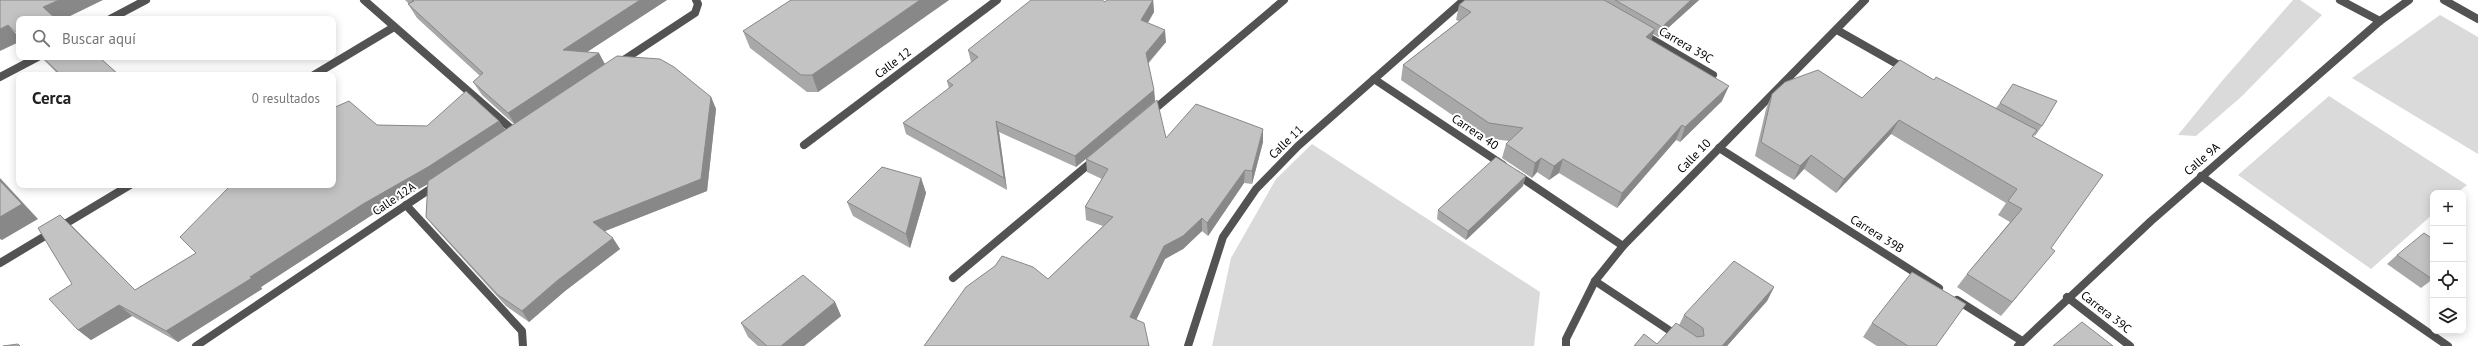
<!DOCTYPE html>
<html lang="es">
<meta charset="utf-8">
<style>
body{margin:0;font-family:"PT Sans",sans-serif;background:#f2f2f2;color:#222}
.controls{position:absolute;right:12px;bottom:12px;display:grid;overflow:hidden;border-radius:8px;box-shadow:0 2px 10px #0003}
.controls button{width:36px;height:36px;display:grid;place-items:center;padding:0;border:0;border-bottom:1px solid #e0e0e0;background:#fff;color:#222;font:20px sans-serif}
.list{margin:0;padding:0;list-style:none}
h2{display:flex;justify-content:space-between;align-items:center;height:52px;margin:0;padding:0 16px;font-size:17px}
h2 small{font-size:13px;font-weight:400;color:#767676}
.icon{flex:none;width:22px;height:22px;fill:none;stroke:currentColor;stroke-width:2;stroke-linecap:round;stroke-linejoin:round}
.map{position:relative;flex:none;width:2478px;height:346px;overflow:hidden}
.search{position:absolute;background:#fff;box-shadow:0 2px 10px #0003;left:16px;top:16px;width:320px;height:44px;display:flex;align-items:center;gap:10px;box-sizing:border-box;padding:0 14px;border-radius:8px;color:#767676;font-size:15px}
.panel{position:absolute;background:#fff;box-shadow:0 2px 10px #0003;left:16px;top:72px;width:320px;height:116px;border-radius:8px}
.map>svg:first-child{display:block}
.green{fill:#dadada}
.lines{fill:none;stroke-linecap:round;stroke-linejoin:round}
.street{stroke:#535353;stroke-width:8}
.wall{fill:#a8a8a8}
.shaded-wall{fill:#888}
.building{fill:#c3c3c3;stroke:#888}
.labels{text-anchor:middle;stroke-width:4;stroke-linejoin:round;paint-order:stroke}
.street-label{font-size:12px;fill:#000;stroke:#fff}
</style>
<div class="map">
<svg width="2478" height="346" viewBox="0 0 2478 346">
<rect width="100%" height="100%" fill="#fff"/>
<g class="green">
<path d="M 2293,0 L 2300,0 L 2322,15 L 2241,97 L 2196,136 L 2178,135 L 2222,81 Z"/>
<path d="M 2440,15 L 2478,37 L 2478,154 L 2352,78 Z"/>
<path d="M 2329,96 L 2467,185 L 2457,193 L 2433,193 L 2433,214 L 2371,269 L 2238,175 Z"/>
<path d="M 1312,144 L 1540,292 L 1534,346 L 1212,346 L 1231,258 L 1276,179 Z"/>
</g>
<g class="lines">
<g class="street">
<path d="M 364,0 L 515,132"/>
<path d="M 2340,0 L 2380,21"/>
<path d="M 2444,0 L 2478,19"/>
<path d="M 110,19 L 146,0"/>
<path d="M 1837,30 L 1904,68"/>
<path d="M 1643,34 L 1713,75"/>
<path d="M 619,63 L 695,13 L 698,4 L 696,0"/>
<path d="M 314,75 L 394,27"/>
<path d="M 0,77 L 38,57"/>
<path d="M 1374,79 L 1503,165"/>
<path d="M 1150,113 L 1284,0"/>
<path d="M 804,145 L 997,0"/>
<path d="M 1719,148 L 1939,288"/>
<path d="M 1516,174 L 1623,246"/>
<path d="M 2201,176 L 2448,346"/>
<path d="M 406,205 L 522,331 L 523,346"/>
<path d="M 0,263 L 130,185"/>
<path d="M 953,278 L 1095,159"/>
<path d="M 1595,281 L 1693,346"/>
<path d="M 2067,297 L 2130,346"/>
<path d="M 1957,300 L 2022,341"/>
<path d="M 196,346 L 436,185"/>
<path d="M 1188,346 L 1223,237 L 1256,189 L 1298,146 L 1464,0"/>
<path d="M 1566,346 L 1566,339 L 1595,281 L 1623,246 L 1865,0"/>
<path d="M 2018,346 L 2151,221 L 2380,21 L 2409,0"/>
</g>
</g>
<g class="wall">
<path d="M 405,0 L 667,0 L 587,52 L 605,64 L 711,97 L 716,109 L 707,191 L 605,231 L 620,249 L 565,291 L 529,322 L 506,306 L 435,228 L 426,217 L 428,184 L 372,215 L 261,287 L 262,289 L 178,342 L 132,316 L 91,340 L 78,330 L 72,284 L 72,226 L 135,290 L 196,253 L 377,125 L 427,126 L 499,121 L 505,130 L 514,124 L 482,95 L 473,82 L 480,76 L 417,18 L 408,4 L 409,4 Z"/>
<path d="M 791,0 L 949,0 L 818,92 L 807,92 L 750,48 L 743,31 Z"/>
<path d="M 1153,0 L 1154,12 L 1148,23 L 1166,42 L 1148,64 L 1154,90 L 1155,101 L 1166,138 L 1263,142 L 1252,184 L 1244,183 L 1208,236 L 1202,231 L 1183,249 L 1165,259 L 1136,319 L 1149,346 L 1048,279 L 1103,226 L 1086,220 L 1085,207 L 1102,179 L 1087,172 L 1086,159 L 1076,167 L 999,132 L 1007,190 L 906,134 L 903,123 L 949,89 L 947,81 L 971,62 L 968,50 L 1105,2 Z"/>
<path d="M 1465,0 L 1699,0 L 1658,37 L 1653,34 L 1651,40 L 1722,101 L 1680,142 L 1676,140 L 1617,208 L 1559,173 L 1549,180 L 1537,172 L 1532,178 L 1502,158 L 1506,144 L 1509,141 L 1486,138 L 1401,80 L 1403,65 L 1459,21 L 1456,20 L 1459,5 Z"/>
<path d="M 41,57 L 99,57 L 119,75 L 59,75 Z"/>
<path d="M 1934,80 L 1996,108 L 2000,103 L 2042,126 L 2035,136 L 2034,135 L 2033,137 L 2051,248 L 2044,264 L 2001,316 L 1957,287 L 1967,274 L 2010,222 L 1998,215 L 2006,203 L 1891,134 L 1836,193 L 1804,169 L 1794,180 L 1755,156 L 1766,109 L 1772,94 L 1862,98 Z"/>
<path d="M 921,178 L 926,193 L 910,248 L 853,216 L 847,202 Z"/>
<path d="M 1523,186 L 1466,240 L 1437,219 L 1438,210 Z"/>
<path d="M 2397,255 L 2433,279 L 2421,288 L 2387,264 Z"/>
<path d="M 1774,287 L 1767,301 L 1727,346 L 1657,344 L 1679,325 L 1684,315 Z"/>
<path d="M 835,302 L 841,316 L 804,346 L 758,346 L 748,337 L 741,323 Z"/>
<path d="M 1872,323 L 1936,346 L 1877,346 L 1863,337 Z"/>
</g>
<g class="shaded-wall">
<path d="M 59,0 L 103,0 L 64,19 L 54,19 L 43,7 Z"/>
<path d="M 640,0 L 667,0 L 570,63 L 563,50 Z"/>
<path d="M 920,0 L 949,0 L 818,92 L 812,75 Z"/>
<path d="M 1153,0 L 1154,12 L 1142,32 L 1141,20 Z"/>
<path d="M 1691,0 L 1699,0 L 1658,37 L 1662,27 Z"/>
<path d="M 8,25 L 19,37 L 19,42 L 0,51 L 0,29 Z"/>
<path d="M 1655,29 L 1650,44 L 1646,37 Z"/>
<path d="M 1165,30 L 1166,42 L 1146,65 L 1146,53 Z"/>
<path d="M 599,53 L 606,66 L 516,126 L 508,113 Z"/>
<path d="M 1729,86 L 1722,101 L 1680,142 L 1685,127 Z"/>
<path d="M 1154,90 L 1155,101 L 1076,167 L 1075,156 Z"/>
<path d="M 711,97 L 716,109 L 707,191 L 600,233 L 593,222 Z"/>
<path d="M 1899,120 L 1891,134 L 1836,193 L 1844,179 Z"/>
<path d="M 499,121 L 507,132 L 437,179 L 372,215 L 261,287 L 262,289 L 178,342 L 166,331 L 363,204 Z"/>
<path d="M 996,121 L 999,132 L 1007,190 L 1004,178 Z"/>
<path d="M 1682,125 L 1676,140 L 1617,208 L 1622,193 Z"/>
<path d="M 1263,129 L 1263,142 L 1252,184 L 1252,171 Z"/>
<path d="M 1811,155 L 1804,169 L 1794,180 L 1800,166 Z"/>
<path d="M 1541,158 L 1537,172 L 1532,178 L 1535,163 Z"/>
<path d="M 1563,159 L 1559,173 L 1549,180 L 1554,166 Z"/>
<path d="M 1245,170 L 1244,183 L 1208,236 L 1207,223 Z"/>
<path d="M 1526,176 L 1523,186 L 1466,240 L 1468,231 Z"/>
<path d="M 0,178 L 38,219 L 2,240 L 0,239 Z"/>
<path d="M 921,178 L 926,193 L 910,248 L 906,234 Z"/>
<path d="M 60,215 L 72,226 L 146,301 Z"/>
<path d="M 1202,218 L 1202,231 L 1183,249 L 1165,259 L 1132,329 L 1130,317 L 1164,246 Z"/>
<path d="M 613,238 L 620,249 L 565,291 L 529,322 L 522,311 L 558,280 Z"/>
<path d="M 2055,251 L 2044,264 L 2001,316 L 2012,302 Z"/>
<path d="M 1774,287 L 1767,301 L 1727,346 L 1722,346 Z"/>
<path d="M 835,302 L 841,316 L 804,346 L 781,346 Z"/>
<path d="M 119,305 L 132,316 L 91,340 L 78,330 Z"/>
</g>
<g class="building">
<path d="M 0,0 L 59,0 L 43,7 L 56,19 L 19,19 L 19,35 L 8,25 L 0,29 Z"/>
<path d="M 412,0 L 640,0 L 563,50 L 599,53 L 508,113 L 473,82 L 483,73 L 408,4 L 414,1 Z"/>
<path d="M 791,0 L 920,0 L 812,75 L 801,75 L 743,31 Z"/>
<path d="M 1031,0 L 1102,0 L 1105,2 L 1107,0 L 1153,0 L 1141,20 L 1165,30 L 1146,53 L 1154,90 L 1075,156 L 996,121 L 1004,178 L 903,123 L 953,85 L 947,81 L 978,57 L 968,50 Z"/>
<path d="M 1465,0 L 1604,0 L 1655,29 L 1646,37 L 1729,86 L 1685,127 L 1682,125 L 1622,193 L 1563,159 L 1554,166 L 1541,158 L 1535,163 L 1506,144 L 1523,128 L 1489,123 L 1403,65 L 1471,12 L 1459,5 Z"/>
<path d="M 1615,0 L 1691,0 L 1662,27 Z"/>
<path d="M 617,56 L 660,59 L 674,67 L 711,97 L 701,179 L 593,222 L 613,238 L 558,280 L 522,311 L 498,295 L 426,217 L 428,181 Z"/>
<path d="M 42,57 L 99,57 L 119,75 L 61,75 Z"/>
<path d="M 1900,60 L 1934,80 L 1936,77 L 2037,130 L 2032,136 L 2103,175 L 2051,248 L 2055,251 L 2012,302 L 1967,274 L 2022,209 L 2008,201 L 2017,189 L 1899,120 L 1844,179 L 1811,155 L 1800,166 L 1761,142 L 1772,94 L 1785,82 L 1818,70 L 1862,98 Z"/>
<path d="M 2013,84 L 2057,101 L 2042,126 L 2000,103 Z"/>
<path d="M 466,91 L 499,121 L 428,167 L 363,204 L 250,277 L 252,278 L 166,331 L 119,305 L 78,330 L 49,299 L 72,284 L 38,228 L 60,215 L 135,290 L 196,253 L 180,237 L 231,185 L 333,185 L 333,108 L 349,101 L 377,125 L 427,126 Z"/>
<path d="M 1157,100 L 1166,138 L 1196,104 L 1263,129 L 1252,171 L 1245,170 L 1207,223 L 1202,218 L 1183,236 L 1164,246 L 1130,317 L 1144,323 L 1149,346 L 924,346 L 966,287 L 995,266 L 1002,256 L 1033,267 L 1048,279 L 1113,217 L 1085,207 L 1108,169 L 1086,159 Z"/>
<path d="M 1496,157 L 1526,176 L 1468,231 L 1438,210 Z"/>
<path d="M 882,167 L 921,178 L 906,234 L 847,202 Z"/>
<path d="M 0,181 L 22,204 L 0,217 Z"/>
<path d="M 2424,233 L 2433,239 L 2433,278 L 2432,279 L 2397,255 Z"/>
<path d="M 1734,261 L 1774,287 L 1722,346 L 1634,346 L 1644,334 L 1657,344 L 1676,323 L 1697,337 L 1704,336 L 1703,328 L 1684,315 Z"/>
<path d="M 1912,272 L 1966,304 L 1936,346 L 1908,346 L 1872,323 Z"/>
<path d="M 803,275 L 835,302 L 781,346 L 767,346 L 741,323 Z"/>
<path d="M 2082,322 L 2113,346 L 2053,346 Z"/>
<path d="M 18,344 L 20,346 L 3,346 Z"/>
</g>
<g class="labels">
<g class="street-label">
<text transform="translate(1686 45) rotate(30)" y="4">Carrera 39C</text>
<text transform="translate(893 63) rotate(-37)" y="4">Calle 12</text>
<text transform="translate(1475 132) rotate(34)" y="4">Carrera 40</text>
<text transform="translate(1286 142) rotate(-44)" y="4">Calle 11</text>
<text transform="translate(1694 156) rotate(-46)" y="4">Calle 10</text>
<text transform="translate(2202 159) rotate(-41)" y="4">Calle 9A</text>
<text transform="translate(394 199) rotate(-34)" y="4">Calle 12A</text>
<text transform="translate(1877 234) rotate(32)" y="4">Carrera 39B</text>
<text transform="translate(2106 312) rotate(38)" y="4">Carrera 39C</text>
</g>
</g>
</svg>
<div class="controls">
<button>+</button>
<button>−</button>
<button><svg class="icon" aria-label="locate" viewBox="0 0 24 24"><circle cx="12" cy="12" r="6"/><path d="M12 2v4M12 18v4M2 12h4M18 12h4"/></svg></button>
<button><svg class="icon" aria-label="layers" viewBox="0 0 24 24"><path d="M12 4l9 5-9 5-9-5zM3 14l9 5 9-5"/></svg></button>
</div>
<div class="search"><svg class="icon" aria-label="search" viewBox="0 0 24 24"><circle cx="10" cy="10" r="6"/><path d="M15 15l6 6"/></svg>Buscar aquí</div>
<section class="panel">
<h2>Cerca<small>0 resultados</small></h2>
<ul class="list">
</ul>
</section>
</div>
